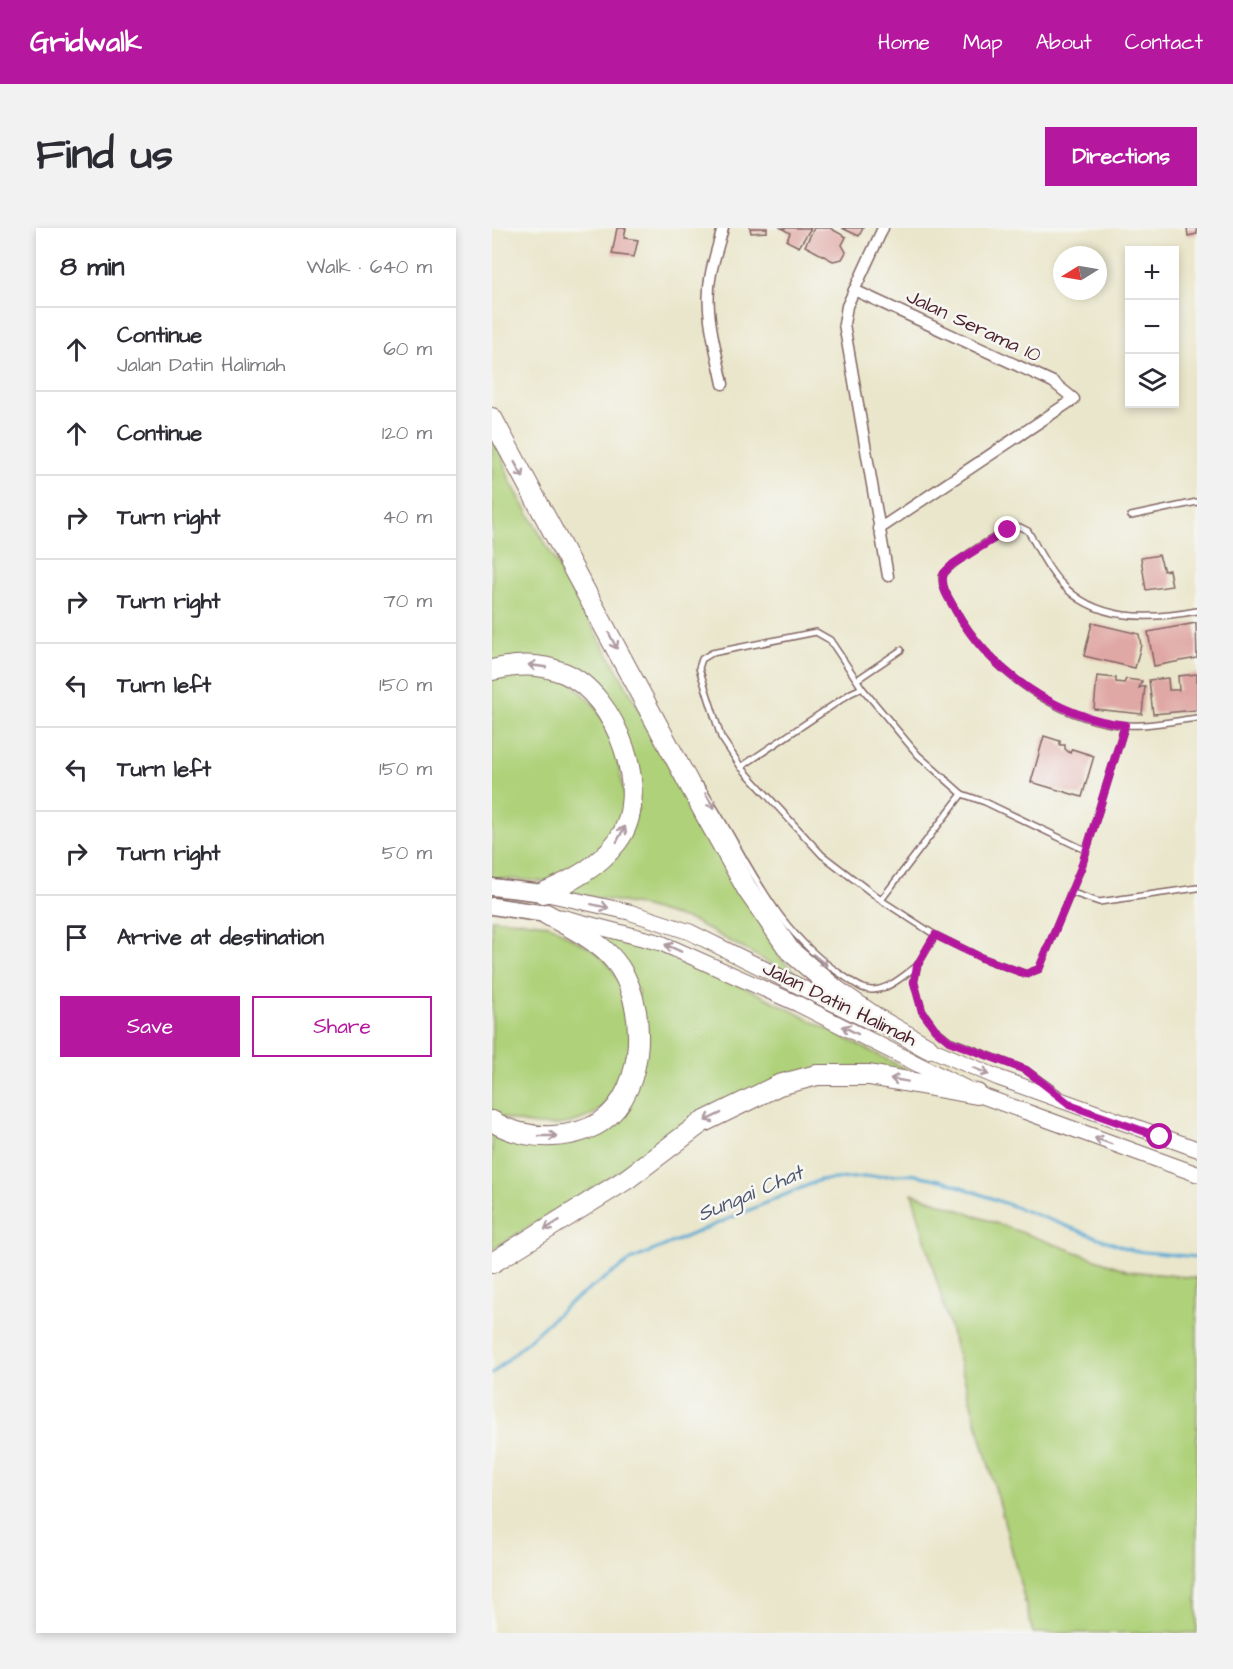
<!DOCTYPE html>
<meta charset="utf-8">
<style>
body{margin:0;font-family:"Architects Daughter",sans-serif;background:#f2f2f3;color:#2b2b33}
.controls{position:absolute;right:18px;top:18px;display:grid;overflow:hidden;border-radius:0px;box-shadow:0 3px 9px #0003}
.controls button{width:54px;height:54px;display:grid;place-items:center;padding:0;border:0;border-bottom:2px solid #e1e1e2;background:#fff;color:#2b2b33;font:30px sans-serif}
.compass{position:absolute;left:561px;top:18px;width:54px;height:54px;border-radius:50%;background:#fff;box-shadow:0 3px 9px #0003;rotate:259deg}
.stop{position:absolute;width:18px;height:18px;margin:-14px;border:4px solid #b5179e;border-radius:50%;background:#fff}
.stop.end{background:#b5179e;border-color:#fff;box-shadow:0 2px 6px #0008}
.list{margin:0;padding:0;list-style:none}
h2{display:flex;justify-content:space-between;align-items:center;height:78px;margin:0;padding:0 24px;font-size:26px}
h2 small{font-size:20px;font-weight:400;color:#7c7c81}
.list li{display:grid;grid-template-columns:39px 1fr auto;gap:18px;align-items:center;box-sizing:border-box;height:84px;padding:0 24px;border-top:2px solid #e1e1e2}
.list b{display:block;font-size:22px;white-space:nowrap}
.list p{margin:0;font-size:20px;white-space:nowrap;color:#7c7c81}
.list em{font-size:20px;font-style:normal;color:#7c7c81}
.actions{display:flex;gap:12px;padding:18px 24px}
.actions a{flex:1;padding:14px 0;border:2px solid #b5179e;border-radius:0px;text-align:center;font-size:21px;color:#b5179e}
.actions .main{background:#b5179e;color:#fff}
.icon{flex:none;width:33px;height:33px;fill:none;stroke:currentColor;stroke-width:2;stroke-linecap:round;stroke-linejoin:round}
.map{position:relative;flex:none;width:705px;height:1405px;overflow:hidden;border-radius:0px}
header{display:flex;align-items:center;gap:36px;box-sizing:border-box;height:84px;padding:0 30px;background:#b5179e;color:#fff}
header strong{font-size:28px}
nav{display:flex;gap:33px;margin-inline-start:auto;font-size:21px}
.intro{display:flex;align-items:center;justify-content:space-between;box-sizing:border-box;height:144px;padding:0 36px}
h1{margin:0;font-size:42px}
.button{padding:15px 27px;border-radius:0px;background:#b5179e;color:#fff;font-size:21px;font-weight:700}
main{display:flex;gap:36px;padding:0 36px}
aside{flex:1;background:#fff;border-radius:0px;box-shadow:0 3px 9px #0003}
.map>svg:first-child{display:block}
.green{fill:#afd179;stroke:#7c7852;stroke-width:1.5}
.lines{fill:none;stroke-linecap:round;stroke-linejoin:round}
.stream{stroke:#57a8d2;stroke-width:3}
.building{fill:#e0a8a5}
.lane-casing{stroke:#826563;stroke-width:8}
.street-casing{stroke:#826563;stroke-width:13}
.secondary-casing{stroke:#826563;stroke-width:17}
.primary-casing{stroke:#826563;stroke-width:19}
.highway-casing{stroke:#826563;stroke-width:22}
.lane{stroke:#fff;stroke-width:5}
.street{stroke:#fff;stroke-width:10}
.secondary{stroke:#fff;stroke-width:15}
.primary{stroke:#fff;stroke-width:16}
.highway{stroke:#fff;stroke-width:20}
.oneway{stroke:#ae9aa0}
.route{stroke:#b5179e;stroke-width:8}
.labels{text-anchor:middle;stroke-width:5;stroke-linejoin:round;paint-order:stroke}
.street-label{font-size:20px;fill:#4a1f2b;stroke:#f6f6f2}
.water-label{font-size:21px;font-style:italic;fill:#4f566e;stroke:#f6f6f2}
</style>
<header>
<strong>Gridwalk</strong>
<nav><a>Home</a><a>Map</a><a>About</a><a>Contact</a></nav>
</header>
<div class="intro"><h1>Find us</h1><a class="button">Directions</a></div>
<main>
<aside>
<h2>8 min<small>Walk · 640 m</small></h2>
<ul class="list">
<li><svg class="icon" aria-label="ahead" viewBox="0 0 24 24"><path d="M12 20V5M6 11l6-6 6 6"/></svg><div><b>Continue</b><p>Jalan Datin Halimah</p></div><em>60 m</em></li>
<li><svg class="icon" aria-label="ahead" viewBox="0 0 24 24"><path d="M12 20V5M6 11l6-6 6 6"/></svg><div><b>Continue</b></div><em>120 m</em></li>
<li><svg class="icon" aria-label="right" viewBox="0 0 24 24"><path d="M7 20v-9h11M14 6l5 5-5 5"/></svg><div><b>Turn right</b></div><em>40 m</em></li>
<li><svg class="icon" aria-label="right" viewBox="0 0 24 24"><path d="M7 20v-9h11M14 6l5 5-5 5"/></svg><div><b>Turn right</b></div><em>70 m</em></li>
<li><svg class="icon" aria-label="left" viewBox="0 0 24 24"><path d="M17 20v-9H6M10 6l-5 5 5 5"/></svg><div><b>Turn left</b></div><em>150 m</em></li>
<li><svg class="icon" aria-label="left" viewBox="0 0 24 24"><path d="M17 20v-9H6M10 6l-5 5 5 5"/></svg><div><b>Turn left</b></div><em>150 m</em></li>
<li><svg class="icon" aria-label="right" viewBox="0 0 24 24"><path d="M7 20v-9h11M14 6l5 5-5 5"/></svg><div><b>Turn right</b></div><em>50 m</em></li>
<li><svg class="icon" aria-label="arrive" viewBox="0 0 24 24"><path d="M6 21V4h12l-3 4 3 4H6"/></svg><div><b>Arrive at destination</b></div></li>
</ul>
<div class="actions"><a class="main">Save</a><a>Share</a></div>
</aside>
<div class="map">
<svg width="705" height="1405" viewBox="0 0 705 1405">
<rect width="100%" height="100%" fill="#f6f6f2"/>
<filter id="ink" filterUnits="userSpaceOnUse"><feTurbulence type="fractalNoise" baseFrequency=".0167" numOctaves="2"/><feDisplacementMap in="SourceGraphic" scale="12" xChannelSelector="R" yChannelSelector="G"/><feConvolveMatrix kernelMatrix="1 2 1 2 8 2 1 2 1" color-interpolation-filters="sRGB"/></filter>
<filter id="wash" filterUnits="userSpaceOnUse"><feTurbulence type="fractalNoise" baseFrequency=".008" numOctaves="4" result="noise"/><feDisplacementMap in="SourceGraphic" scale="24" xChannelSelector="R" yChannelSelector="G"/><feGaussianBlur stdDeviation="1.35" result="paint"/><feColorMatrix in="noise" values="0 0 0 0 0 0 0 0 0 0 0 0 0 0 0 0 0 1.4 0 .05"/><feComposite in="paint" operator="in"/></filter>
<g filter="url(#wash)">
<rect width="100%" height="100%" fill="#eae6cb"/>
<g class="green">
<path d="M 0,195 L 18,253 L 288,730 L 320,758 L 201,693 L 146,677 L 72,664 L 146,581 L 94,452 L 0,435 Z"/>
<path d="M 50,445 L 80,455 L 101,476 L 120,506 L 135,579 L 113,622 L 63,654 L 0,650 L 0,449 Z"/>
<path d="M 0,691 C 18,693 42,692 59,698 C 66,700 72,706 79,710 C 87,715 99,719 106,726 C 155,768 154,872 85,893 C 56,902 28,896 0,886 Z"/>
<path d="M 80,698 L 150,715 L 259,762 L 437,853 L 385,846 L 245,871 L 0,1022 L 0,905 L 35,918 L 75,916 L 113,898 L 137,872 L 146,763 Z"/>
<path d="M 420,965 L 637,1043 L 705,1050 L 705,1405 L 541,1405 L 508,1277 Z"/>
</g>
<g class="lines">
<path class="stream" d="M 0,1146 L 75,1077 L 139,1032 L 328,952 L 419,946 L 453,953 L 642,1023 L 705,1029"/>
</g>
<g id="blocks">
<g class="building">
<path d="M 125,0 L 134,0 L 132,10 L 146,12 L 142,29 L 120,26 Z"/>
<path d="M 258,0 L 275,0 L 275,4 L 259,5 Z"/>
<path d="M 289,0 L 319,0 L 307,19 L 295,13 L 298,5 Z"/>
<path d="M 322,0 L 338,0 L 354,9 L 350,17 L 354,24 L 350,31 L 341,33 L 313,18 Z"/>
<path d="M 350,0 L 371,0 L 367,8 Z"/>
<path d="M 695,0 L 705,0 L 705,6 L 696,8 Z"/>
<path d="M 667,327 L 672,343 L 677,342 L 680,358 L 654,362 L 649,330 Z"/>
<path d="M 600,395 L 647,406 L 649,417 L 643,440 L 592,428 Z"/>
<path d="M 704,395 L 705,430 L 662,438 L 656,404 Z"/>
<path d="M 705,446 L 705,482 L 661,486 L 657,452 L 676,450 L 677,462 L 687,462 L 686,448 Z"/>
<path d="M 605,448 L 624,450 L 624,454 L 632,455 L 634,451 L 650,453 L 647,460 L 653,458 L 650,486 L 602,481 Z"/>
<path d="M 552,508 L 568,513 L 568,517 L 573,517 L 573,521 L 578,525 L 580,521 L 602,528 L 590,569 L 539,554 Z"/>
</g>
</g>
</g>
<g filter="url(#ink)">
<use href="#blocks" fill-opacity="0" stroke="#826563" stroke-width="1.5"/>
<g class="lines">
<defs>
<g id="lane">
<path d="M 639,288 L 705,274"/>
<path d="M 705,383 C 657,392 603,394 568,354 C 554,339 546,320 536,303 L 528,299 C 513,300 456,336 450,349 C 450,362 458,372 464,383 C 494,436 553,483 614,495 C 644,501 675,494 705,490"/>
<path d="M 366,451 L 409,422"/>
<path d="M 249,539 L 359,465 L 370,460"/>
<path d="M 208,557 C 256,628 277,700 353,749 C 361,754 371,763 381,762 C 398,761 412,747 425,738"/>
<path d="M 593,622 L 493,574 L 470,566 L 426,527 L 370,460 L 338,412 L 324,404 L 220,425 L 210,431 L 207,440 L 229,509 L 249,539 L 330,627 L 389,672 L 443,707 L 490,730 L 534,746 L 547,741 L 589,640 L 633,497"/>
<path d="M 578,664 L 607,674 L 705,660"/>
<path d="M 389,672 L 470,566"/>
<path d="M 443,707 L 425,738 L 422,754 L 430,783 L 443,801 L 457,812 L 534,842 L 566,865"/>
</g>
<g id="street">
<path d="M 231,0 C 227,15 222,30 219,45 C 211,82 224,121 231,156"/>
<path d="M 391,0 L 355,78 L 352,96 L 396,348"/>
<path d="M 362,62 L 561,154 L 582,171 L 387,301"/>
</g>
<g id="secondary">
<path d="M 51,665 L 137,684 L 198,704 L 381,795"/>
<path d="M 69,689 L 169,715 L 306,776 L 485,866 L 705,946"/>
<path d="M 427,816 L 507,850 L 705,921"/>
</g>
<g id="primary">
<path d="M 0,659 L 51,665"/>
<path d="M 0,678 L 54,686"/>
</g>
<g id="highway">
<path d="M 0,190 L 216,591 L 255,661 L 298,723 L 345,763 L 387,792 L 436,820"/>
<path d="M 0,442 C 25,436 47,435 72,445 C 124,466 162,567 125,614 C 106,639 80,653 51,665"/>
<path d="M 0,893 C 18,904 40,909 61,908 C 78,907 95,903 109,894 C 156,862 156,772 122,732 C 104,711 78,699 54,686"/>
<path d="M 0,1035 L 135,951 L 209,895 L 287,857 L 325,847 L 377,847 L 485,866"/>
</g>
</defs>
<use href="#lane" class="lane-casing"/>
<use href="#street" class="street-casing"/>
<use href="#secondary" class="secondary-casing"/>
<use href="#primary" class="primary-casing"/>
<use href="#highway" class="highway-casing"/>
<use href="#lane" class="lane"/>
<use href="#street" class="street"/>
<use href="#secondary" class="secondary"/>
<use href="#primary" class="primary"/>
<use href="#highway" class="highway"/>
</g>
<defs><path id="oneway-shaft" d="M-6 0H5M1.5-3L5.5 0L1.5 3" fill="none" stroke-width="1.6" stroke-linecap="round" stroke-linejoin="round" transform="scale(1.5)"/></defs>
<g class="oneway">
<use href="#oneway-shaft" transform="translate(27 242) rotate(61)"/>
<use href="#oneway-shaft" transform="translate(121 413) rotate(63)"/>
<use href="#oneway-shaft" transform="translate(45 438) rotate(-172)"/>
<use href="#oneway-shaft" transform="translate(218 573) rotate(59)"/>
<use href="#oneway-shaft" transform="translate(129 606) rotate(-62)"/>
<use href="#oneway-shaft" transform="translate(108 678) rotate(12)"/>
<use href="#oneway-shaft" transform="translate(181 720) rotate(-156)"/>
<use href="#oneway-shaft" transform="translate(328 732) rotate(39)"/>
<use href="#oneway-shaft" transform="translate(358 802) rotate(-153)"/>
<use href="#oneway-shaft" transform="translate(489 843) rotate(23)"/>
<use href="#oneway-shaft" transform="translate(407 852) rotate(-170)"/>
<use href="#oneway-shaft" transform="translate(221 889) rotate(154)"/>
<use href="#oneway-shaft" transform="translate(56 908)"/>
<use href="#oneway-shaft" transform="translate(611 913) rotate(-160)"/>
<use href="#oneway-shaft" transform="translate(60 997) rotate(148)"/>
</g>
</g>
<g class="lines" filter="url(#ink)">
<path class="route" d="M 516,302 L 461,336 L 452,345 C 447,358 458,372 464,383 C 498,443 564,489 633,497 L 589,640 L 547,741 L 534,746 L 490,730 L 443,707 L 425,738 L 422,754 L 430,783 L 443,801 L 457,813 L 534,842 L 580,878 L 668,909"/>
</g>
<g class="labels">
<g class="street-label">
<text transform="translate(482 97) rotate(25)" y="7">Jalan Serama 10</text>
<text transform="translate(348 775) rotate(26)" y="7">Jalan Datin Halimah</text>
</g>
<g class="water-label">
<text transform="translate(258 965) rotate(-23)" y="7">Sungai Chat</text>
</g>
</g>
</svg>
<div class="controls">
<button>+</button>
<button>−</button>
<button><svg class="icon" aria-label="layers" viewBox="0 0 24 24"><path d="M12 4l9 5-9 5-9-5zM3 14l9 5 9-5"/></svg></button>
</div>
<svg class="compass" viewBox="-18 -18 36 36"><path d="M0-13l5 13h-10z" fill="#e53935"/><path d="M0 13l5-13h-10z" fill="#7c7c81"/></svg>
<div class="stop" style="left:668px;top:909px"></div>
<div class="stop end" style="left:516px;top:302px"></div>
</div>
</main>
